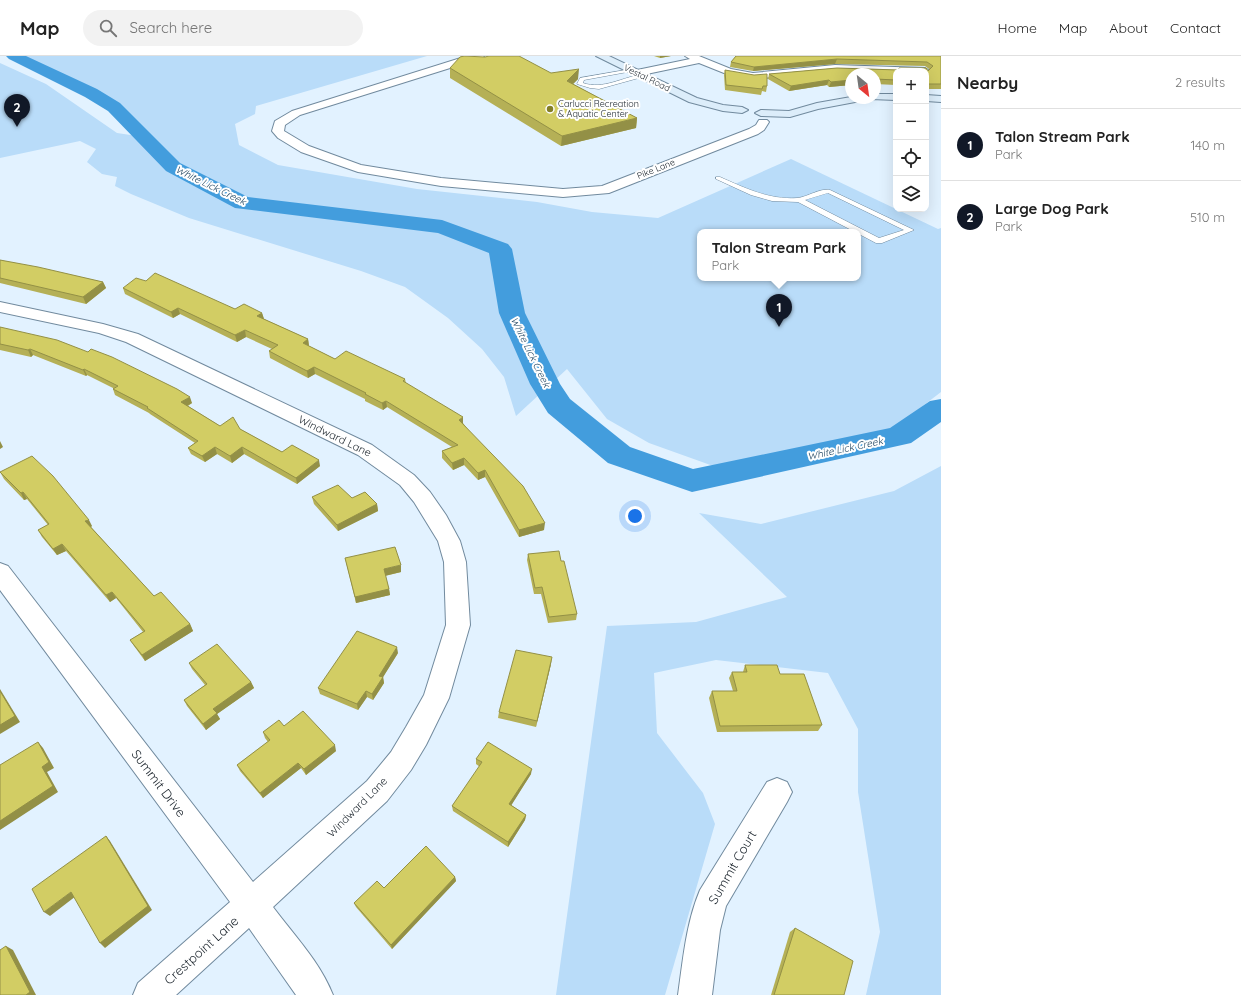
<!DOCTYPE html>
<meta charset="utf-8">
<style>
body{margin:0;font-family:Quicksand,sans-serif;background:#f2f2f2;color:#222}
.controls{position:absolute;right:12px;top:12px;display:grid;overflow:hidden;border-radius:8px;box-shadow:0 4px 16px #0002}
.controls button{width:36px;height:36px;display:grid;place-items:center;padding:0;border:0;border-bottom:1px solid #e0e0e0;background:#fff;color:#222;font:20px sans-serif}
.compass{position:absolute;left:845px;top:12px;width:36px;height:36px;border-radius:50%;background:#fff;box-shadow:0 4px 16px #0002;rotate:151deg}
.you{position:absolute;left:635px;top:460px;width:14px;height:14px;margin:-10px;border:3px solid #fff;border-radius:50%;background:#1a73e8;box-shadow:0 0 0 6px #1a73e833}
.badge{display:grid;place-items:center;width:26px;height:26px;border-radius:50%;background:#111827;color:#fff;font-size:13px;font-weight:700}
.pin{position:absolute;translate:-50% -33px;filter:drop-shadow(0 1px 2px #0008)}
.pin::after{content:'';position:absolute;top:21px;width:14px;height:12px;background:inherit;clip-path:polygon(0 0,100% 0,50% 100%)}
.popup{position:absolute;left:697px;top:173px;width:164px;height:52px;box-sizing:border-box;display:grid;place-content:center;border-radius:8px;background:#fff;filter:drop-shadow(0 1px 3px #0005);font-size:13px;white-space:nowrap;color:#767676}
.popup b{font-size:15px;color:#222}
.popup::after{content:'';position:absolute;left:50%;top:100%;margin-left:-8px;border:8px solid transparent;border-top-color:#fff}
.list{margin:0;padding:0;list-style:none}
h2{display:flex;justify-content:space-between;align-items:center;height:52px;margin:0;padding:0 16px;font-size:17px}
h2 small{font-size:13px;font-weight:400;color:#767676}
.list li{display:grid;grid-template-columns:26px 1fr auto;gap:12px;align-items:center;box-sizing:border-box;height:72px;padding:0 16px;border-top:1px solid #e0e0e0}
.list b{display:block;font-size:15px;white-space:nowrap}
.list p{margin:0;font-size:13px;white-space:nowrap;color:#767676}
.list em{font-size:13px;font-style:normal;color:#767676}
.icon{flex:none;width:22px;height:22px;fill:none;stroke:currentColor;stroke-width:2;stroke-linecap:round;stroke-linejoin:round}
.map{position:relative;flex:none;width:941px;height:939px;overflow:hidden}
header{display:flex;align-items:center;gap:24px;box-sizing:border-box;height:56px;padding:0 20px;background:#fff;border-bottom:1px solid #e0e0e0}
header strong{font-size:19px}
nav{display:flex;gap:22px;margin-inline-start:auto;font-size:14px}
.search{width:280px;height:36px;background:#f2f2f2;display:flex;align-items:center;gap:10px;box-sizing:border-box;padding:0 14px;border-radius:22px;color:#767676;font-size:15px}
main{display:flex}
aside{flex:1;background:#fff}
.map>svg:first-child{display:block}
.green{fill:#b9dcf9;fill-rule:evenodd}
.lines{fill:none;stroke-linecap:round;stroke-linejoin:round}
.river{fill:#439ddd;fill-rule:evenodd}
.lane-casing{stroke:#718a9e;stroke-width:1}
.street-casing{stroke:#718a9e;stroke-width:2}
.secondary-casing{stroke:#718a9e;stroke-width:2}
.lane{fill:#fff;fill-rule:evenodd}
.street{fill:#fff;fill-rule:evenodd}
.secondary{fill:#dcedfa;fill-rule:evenodd}
.wall{fill:#b5b056}
.shaded-wall{fill:#939046}
.building{fill:#d2cd64;stroke:#939046}
.poi-dot{fill:#847f27;stroke:#fff;stroke-width:1.5}
.labels{text-anchor:middle;stroke-width:4;stroke-linejoin:round;paint-order:stroke}
.far-street-label{font-size:9px;fill:#1c252d;stroke:#fff}
.far-poi-label{font-size:9px;fill:#1c252d;stroke:#fff;text-anchor:start}
.far-water-label{font-size:10px;font-style:italic;fill:#224762;stroke:#fff}
.street-label{font-size:11px;fill:#1c252d;stroke:#fff}
.near-street-label{font-size:13px;fill:#1c252d;stroke:#fff}
</style>
<header>
<strong>Map</strong>
<div class="search"><svg class="icon" aria-label="search" viewBox="0 0 24 24"><circle cx="10" cy="10" r="6"/><path d="M15 15l6 6"/></svg>Search here</div>
<nav><a>Home</a><a>Map</a><a>About</a><a>Contact</a></nav>
</header>
<main>
<div class="map">
<svg width="941" height="939" viewBox="0 0 941 939">
<rect width="100%" height="100%" fill="#e2f2ff"/>
<g class="green">
<path d="M 14,0 L 427,0 L 256,50 L 255,58 L 235,68 L 239,89 L 278,109 L 417,133 L 537,146 L 592,156 L 658,162 L 791,103 L 938,173 L 941,172 L 941,336 L 893,373 L 802,394 L 716,411 L 649,387 L 607,363 L 567,313 L 516,360 L 504,321 L 482,293 L 448,262 L 405,231 L 361,215 L 189,162 L 131,138 L 115,130 L 117,121 L 102,118 L 87,106 L 96,93 L 80,85 L 0,102 L 0,7 L 46,28 L 117,77 L 144,81 L 114,51 L 91,37 ZM 700,176 L 858,176 L 858,222 L 700,222 Z"/>
<path d="M 941,410 L 941,939 L 866,939 L 880,876 L 858,736 L 858,673 L 828,617 L 716,604 L 654,617 L 657,677 L 703,737 L 715,768 L 665,939 L 556,939 L 607,570 L 696,566 L 787,541 L 699,457 L 761,468 L 894,435 Z"/>
</g>
<g class="lines">
<path class="river" d="M 6,0 L 26,0 L 97,33 L 120,47 L 180,107 L 248,141 L 442,164 L 508,188 L 512,193 L 525,257 L 560,328 L 570,343 L 630,391 L 693,413 L 890,372 L 930,345 L 941,343 L 941,366 L 911,387 L 692,436 L 608,407 L 548,357 L 530,328 L 499,257 L 489,197 L 438,177 L 235,152 L 166,115 L 108,55 L 85,41 L 9,3 Z"/>
<defs>
<g id="lane">
<path d="M 631,13 L 633,13 L 633,15 L 584,24 L 583,27 C 603,34 623,21 643,18 L 646,20 L 599,33 L 590,32 L 577,28 L 580,22 Z"/>
<path d="M 716,121 L 720,121 C 745,132 769,144 797,142 C 808,141 819,132 830,134 L 914,174 L 882,187 L 876,187 L 798,146 L 772,145 L 751,139 L 716,123 ZM 828,137 L 904,174 L 879,182 L 805,144 Z"/>
</g>
<g id="street">
<path d="M 467,0 L 484,0 L 482,2 L 300,59 L 285,69 L 284,75 L 309,90 L 361,109 L 441,122 L 563,133 L 602,130 L 749,73 L 756,69 L 759,64 L 767,64 L 769,66 L 764,74 L 758,78 L 609,137 L 563,141 L 441,130 L 358,116 L 301,96 L 278,82 L 272,75 L 275,65 L 292,55 Z"/>
<path d="M 685,0 L 699,0 L 731,13 L 753,17 L 835,9 L 925,12 L 930,15 L 926,18 L 926,15 L 896,15 L 896,17 L 835,15 L 753,23 L 724,17 L 699,7 L 637,20 L 632,17 L 637,14 L 690,3 Z"/>
<path d="M 0,246 L 103,268 L 138,278 L 372,389 L 414,419 L 430,436 L 446,459 L 460,485 L 466,506 L 470,569 L 449,642 L 426,689 L 411,714 L 387,745 L 273,851 C 294,879 320,906 333,939 L 296,939 L 249,872 L 176,939 L 133,939 L 138,927 L 230,846 L 0,534 L 0,507 L 8,510 L 253,826 L 367,725 L 391,696 L 406,671 L 424,639 L 446,569 L 444,506 L 438,485 L 414,446 L 400,429 L 358,399 L 126,286 L 99,277 L 0,256 Z"/>
<path d="M 777,722 L 787,726 L 792,736 L 787,746 L 726,850 L 720,874 L 712,939 L 678,939 C 683,904 686,867 700,834 L 767,726 Z"/>
</g>
<g id="secondary">
<path d="M 596,0 L 609,0 L 697,42 L 723,49 L 742,51 L 748,54 L 742,57 L 723,55 L 689,46 Z"/>
<path d="M 875,38 L 896,38 L 896,44 L 871,43 L 818,53 L 790,61 L 761,60 L 755,57 L 761,54 L 789,55 L 817,47 L 851,41 L 875,42 Z"/>
<path d="M 926,39 L 941,40 L 941,46 L 926,45 Z"/>
</g>
</defs>
<use href="#lane" class="lane-casing"/>
<use href="#street" class="street-casing"/>
<use href="#secondary" class="secondary-casing"/>
<use href="#lane" class="lane"/>
<use href="#street" class="street"/>
<use href="#secondary" class="secondary"/>
</g>
<g class="wall">
<path d="M 654,0 L 671,0 L 660,2 Z"/>
<path d="M 736,0 L 941,0 L 941,33 L 926,33 L 926,15 L 896,15 L 896,29 L 875,28 L 875,18 L 851,18 L 851,29 L 829,31 L 827,29 L 789,35 L 768,23 L 769,18 L 837,12 L 898,14 L 899,12 L 926,12 L 928,15 L 929,13 L 925,10 L 835,8 L 753,15 L 730,11 L 731,6 Z"/>
<path d="M 450,12 L 551,17 L 578,23 L 573,28 L 637,62 L 636,72 L 561,90 L 450,22 Z"/>
<path d="M 725,14 L 767,30 L 766,36 L 762,35 L 761,39 L 725,34 L 724,19 Z"/>
<path d="M 0,204 L 103,226 L 106,232 L 86,248 L 0,227 Z"/>
<path d="M 123,232 L 235,253 L 262,257 L 264,263 L 308,283 L 309,290 L 335,303 L 405,323 L 406,327 L 463,367 L 544,474 L 519,481 L 485,421 L 478,424 L 464,409 L 453,414 L 442,402 L 442,395 L 452,391 L 387,351 L 383,354 L 365,345 L 365,343 L 315,318 L 308,322 L 270,302 L 269,295 L 272,293 L 246,281 L 237,286 L 180,258 L 173,262 L 125,238 Z"/>
<path d="M 0,271 L 192,347 L 188,350 L 220,370 L 240,373 L 282,396 L 320,410 L 297,428 L 244,398 L 232,407 L 217,398 L 205,406 L 191,398 L 188,392 L 195,387 L 150,358 L 149,357 L 115,339 L 113,333 L 113,332 L 87,319 L 86,320 L 33,299 L 31,301 L 0,294 Z"/>
<path d="M 0,416 L 92,470 L 91,471 L 154,540 L 190,568 L 193,575 L 145,605 L 134,590 L 130,584 L 143,576 L 116,542 L 110,546 L 66,495 L 57,499 L 42,481 L 38,474 L 48,469 L 27,443 L 24,444 L 4,423 Z"/>
<path d="M 312,441 L 352,442 L 377,448 L 378,455 L 338,475 L 314,448 Z"/>
<path d="M 528,498 L 561,505 L 577,558 L 576,564 L 548,567 L 541,538 L 534,538 L 527,504 Z"/>
<path d="M 345,502 L 401,516 L 385,520 L 389,533 L 390,539 L 356,547 Z"/>
<path d="M 398,597 L 383,621 L 384,627 L 373,644 L 367,641 L 358,654 L 320,638 L 318,632 Z"/>
<path d="M 189,607 L 251,626 L 254,632 L 217,658 L 220,663 L 206,674 L 187,650 L 184,644 L 205,629 L 192,613 Z"/>
<path d="M 551,608 L 536,671 L 498,662 L 499,656 Z"/>
<path d="M 745,609 L 780,618 L 822,669 L 818,675 L 717,676 L 709,642 L 712,635 L 733,635 L 729,622 L 732,616 L 743,616 Z"/>
<path d="M 284,670 L 336,695 L 306,719 L 301,712 L 263,742 L 240,715 L 237,709 L 268,686 L 265,682 L 263,676 Z"/>
<path d="M 476,703 L 531,718 L 511,749 L 526,759 L 525,764 L 508,791 L 453,755 L 452,750 L 480,711 L 476,708 Z"/>
<path d="M 455,821 L 456,825 L 392,893 L 356,851 L 354,847 L 384,832 Z"/>
<path d="M 795,872 L 844,939 L 771,939 L 790,876 Z"/>
</g>
<g class="shaded-wall">
<path d="M 660,0 L 671,0 L 660,2 Z"/>
<path d="M 837,3 L 835,8 L 753,15 L 754,11 Z"/>
<path d="M 579,13 L 578,23 L 566,35 L 567,25 Z"/>
<path d="M 829,24 L 827,29 L 789,35 L 791,30 Z"/>
<path d="M 851,24 L 851,29 L 829,31 L 831,26 Z"/>
<path d="M 637,62 L 636,72 L 561,90 L 562,80 Z"/>
<path d="M 103,226 L 106,232 L 86,248 L 83,241 Z"/>
<path d="M 178,252 L 180,258 L 173,262 L 171,256 Z"/>
<path d="M 262,257 L 264,263 L 257,260 Z"/>
<path d="M 245,274 L 246,281 L 237,286 L 235,279 Z"/>
<path d="M 308,283 L 309,290 L 303,287 Z"/>
<path d="M 30,293 L 33,299 L 31,301 L 28,294 Z"/>
<path d="M 314,311 L 315,318 L 308,322 L 307,315 Z"/>
<path d="M 84,313 L 87,319 L 86,320 L 83,314 Z"/>
<path d="M 190,341 L 192,347 L 183,352 L 181,346 Z"/>
<path d="M 386,345 L 387,351 L 383,354 L 382,347 Z"/>
<path d="M 463,361 L 463,368 L 459,364 Z"/>
<path d="M 0,385 L 3,391 L 0,393 Z"/>
<path d="M 215,391 L 217,398 L 205,406 L 202,400 Z"/>
<path d="M 242,391 L 244,398 L 232,407 L 230,400 Z"/>
<path d="M 464,402 L 464,409 L 453,414 L 452,407 Z"/>
<path d="M 319,404 L 320,410 L 297,428 L 296,422 Z"/>
<path d="M 485,414 L 485,421 L 478,424 L 478,417 Z"/>
<path d="M 23,436 L 27,443 L 24,444 L 21,437 Z"/>
<path d="M 377,448 L 378,455 L 338,475 L 337,469 Z"/>
<path d="M 89,464 L 92,470 L 89,472 L 85,465 Z"/>
<path d="M 545,467 L 544,474 L 519,481 L 519,474 Z"/>
<path d="M 62,488 L 66,495 L 57,499 L 53,493 Z"/>
<path d="M 401,509 L 401,516 L 384,520 L 384,513 Z"/>
<path d="M 389,533 L 390,539 L 356,547 L 355,541 Z"/>
<path d="M 112,536 L 116,542 L 110,546 L 106,539 Z"/>
<path d="M 190,568 L 193,575 L 145,605 L 142,599 Z"/>
<path d="M 397,591 L 398,597 L 380,626 L 379,620 Z"/>
<path d="M 552,601 L 551,608 L 536,671 L 537,665 Z"/>
<path d="M 383,621 L 384,627 L 373,644 L 372,638 Z"/>
<path d="M 251,626 L 254,632 L 217,658 L 220,663 L 206,674 L 203,668 L 213,653 Z"/>
<path d="M 0,633 L 20,666 L 0,678 Z"/>
<path d="M 366,635 L 367,641 L 358,654 L 357,648 Z"/>
<path d="M 38,686 L 43,692 L 54,712 L 47,716 L 58,736 L 0,774 L 0,765 L 42,711 Z"/>
<path d="M 335,689 L 336,695 L 306,719 L 304,713 Z"/>
<path d="M 298,707 L 301,712 L 263,742 L 260,737 Z"/>
<path d="M 532,713 L 531,718 L 509,753 L 509,748 Z"/>
<path d="M 526,759 L 525,764 L 508,791 L 508,786 Z"/>
<path d="M 106,780 L 110,785 L 152,854 L 105,892 L 100,887 Z"/>
<path d="M 455,821 L 456,825 L 392,893 L 391,889 Z"/>
<path d="M 71,836 L 76,840 L 50,860 L 44,856 Z"/>
<path d="M 6,890 L 13,894 L 36,939 L 26,939 Z"/>
</g>
<g class="building">
<path d="M 464,0 L 485,1 L 489,0 L 519,0 L 551,17 L 579,13 L 567,25 L 637,62 L 562,80 L 450,12 L 460,1 Z"/>
<path d="M 736,0 L 941,0 L 941,28 L 926,28 L 926,15 L 896,15 L 896,24 L 875,23 L 875,18 L 851,18 L 851,24 L 831,26 L 829,24 L 791,30 L 769,18 L 837,12 L 898,14 L 899,12 L 926,12 L 928,15 L 933,10 L 927,6 L 837,3 L 754,11 L 731,6 Z"/>
<path d="M 725,14 L 754,19 L 767,18 L 767,30 L 763,30 L 762,33 L 726,29 Z"/>
<path d="M 0,204 L 38,211 L 103,226 L 83,241 L 0,222 Z"/>
<path d="M 155,217 L 235,253 L 244,248 L 262,257 L 257,260 L 308,283 L 303,287 L 335,303 L 346,295 L 405,323 L 403,325 L 463,361 L 459,364 L 523,430 L 545,467 L 519,474 L 485,414 L 478,417 L 464,402 L 452,407 L 442,395 L 458,389 L 386,345 L 382,347 L 365,338 L 366,337 L 314,311 L 307,315 L 269,295 L 278,289 L 245,274 L 235,279 L 178,252 L 171,256 L 123,232 L 136,222 L 146,225 Z"/>
<path d="M 0,271 L 57,284 L 88,296 L 91,293 L 112,301 L 177,333 L 190,341 L 181,346 L 220,370 L 233,361 L 240,373 L 282,396 L 292,389 L 319,404 L 296,422 L 242,391 L 230,400 L 215,391 L 202,400 L 188,392 L 198,385 L 147,352 L 148,351 L 113,333 L 118,330 L 84,313 L 83,314 L 30,293 L 28,294 L 0,288 Z"/>
<path d="M 32,400 L 53,420 L 89,464 L 85,465 L 154,540 L 161,536 L 190,568 L 142,599 L 130,584 L 145,575 L 112,536 L 106,539 L 62,488 L 53,493 L 38,474 L 49,468 L 23,436 L 21,437 L 0,416 Z"/>
<path d="M 338,429 L 352,442 L 365,436 L 377,448 L 337,469 L 312,441 Z"/>
<path d="M 395,491 L 401,509 L 384,513 L 389,533 L 355,541 L 345,502 Z"/>
<path d="M 559,495 L 561,505 L 564,505 L 577,558 L 549,561 L 542,531 L 535,532 L 528,498 Z"/>
<path d="M 357,575 L 397,591 L 379,620 L 383,621 L 372,638 L 366,635 L 357,648 L 318,632 Z"/>
<path d="M 217,588 L 251,626 L 213,653 L 217,657 L 203,668 L 184,644 L 207,628 L 189,607 Z"/>
<path d="M 516,594 L 552,601 L 537,665 L 499,656 Z"/>
<path d="M 745,609 L 777,609 L 780,618 L 804,618 L 822,669 L 720,670 L 712,635 L 737,635 L 732,616 L 747,616 Z"/>
<path d="M 0,635 L 15,660 L 0,669 Z"/>
<path d="M 303,655 L 335,689 L 304,713 L 298,707 L 260,737 L 237,709 L 270,684 L 263,676 L 279,664 L 284,670 Z"/>
<path d="M 38,686 L 49,706 L 42,711 L 53,730 L 0,765 L 0,709 Z"/>
<path d="M 488,686 L 532,713 L 509,748 L 526,759 L 508,786 L 452,750 L 482,706 L 476,703 Z"/>
<path d="M 106,780 L 148,850 L 100,887 L 71,836 L 44,856 L 32,833 Z"/>
<path d="M 426,790 L 455,821 L 391,889 L 354,847 L 377,825 L 384,832 Z"/>
<path d="M 795,872 L 853,905 L 844,939 L 774,939 Z"/>
<path d="M 6,890 L 30,936 L 26,939 L 0,939 L 0,894 Z"/>
</g>
<circle class="poi-dot" cx="550" cy="53" r="4"/>
<g class="labels">
<g class="far-street-label">
<text transform="translate(647 22) rotate(26)" y="3">Vestal Road</text>
<text transform="translate(656 113) rotate(-22)" y="3">Pike Lane</text>
</g>
<g class="far-poi-label">
<text x="558" y="51">Carlucci Recreation<tspan x="558" dy="10">&amp; Aquatic Center</tspan></text>
</g>
<g class="far-water-label">
<text transform="translate(211 129) rotate(26)" y="4">White Lick Creek</text>
<text transform="translate(531 296) rotate(64)" y="4">White Lick Creek</text>
<text transform="translate(845 392) rotate(-12)" y="4">White Lick Creek</text>
</g>
<g class="street-label">
<text transform="translate(335 380) rotate(26)" y="4">Windward Lane</text>
<text transform="translate(357 751) rotate(-45)" y="4">Windward Lane</text>
</g>
<g class="near-street-label">
<text transform="translate(159 727) rotate(53)" y="5">Summit Drive</text>
<text transform="translate(732 811) rotate(-60)" y="5">Summit Court</text>
<text transform="translate(201 894) rotate(-42)" y="5">Crestpoint Lane</text>
</g>
</g>
</svg>
<div class="controls">
<button>+</button>
<button>−</button>
<button><svg class="icon" aria-label="locate" viewBox="0 0 24 24"><circle cx="12" cy="12" r="6"/><path d="M12 2v4M12 18v4M2 12h4M18 12h4"/></svg></button>
<button><svg class="icon" aria-label="layers" viewBox="0 0 24 24"><path d="M12 4l9 5-9 5-9-5zM3 14l9 5 9-5"/></svg></button>
</div>
<svg class="compass" viewBox="-18 -18 36 36"><path d="M0-13l5 13h-10z" fill="#e53935"/><path d="M0 13l5-13h-10z" fill="#767676"/></svg>
<div class="you"></div>
<div class="pin badge" style="left:779px;top:271px">1</div>
<div class="popup"><b>Talon Stream Park</b>Park</div>
<div class="pin badge" style="left:17px;top:71px">2</div>
</div>
<aside>
<h2>Nearby<small>2 results</small></h2>
<ul class="list">
<li><span class="badge">1</span><div><b>Talon Stream Park</b><p>Park</p></div><em>140 m</em></li>
<li><span class="badge">2</span><div><b>Large Dog Park</b><p>Park</p></div><em>510 m</em></li>
</ul>
</aside>
</main>
